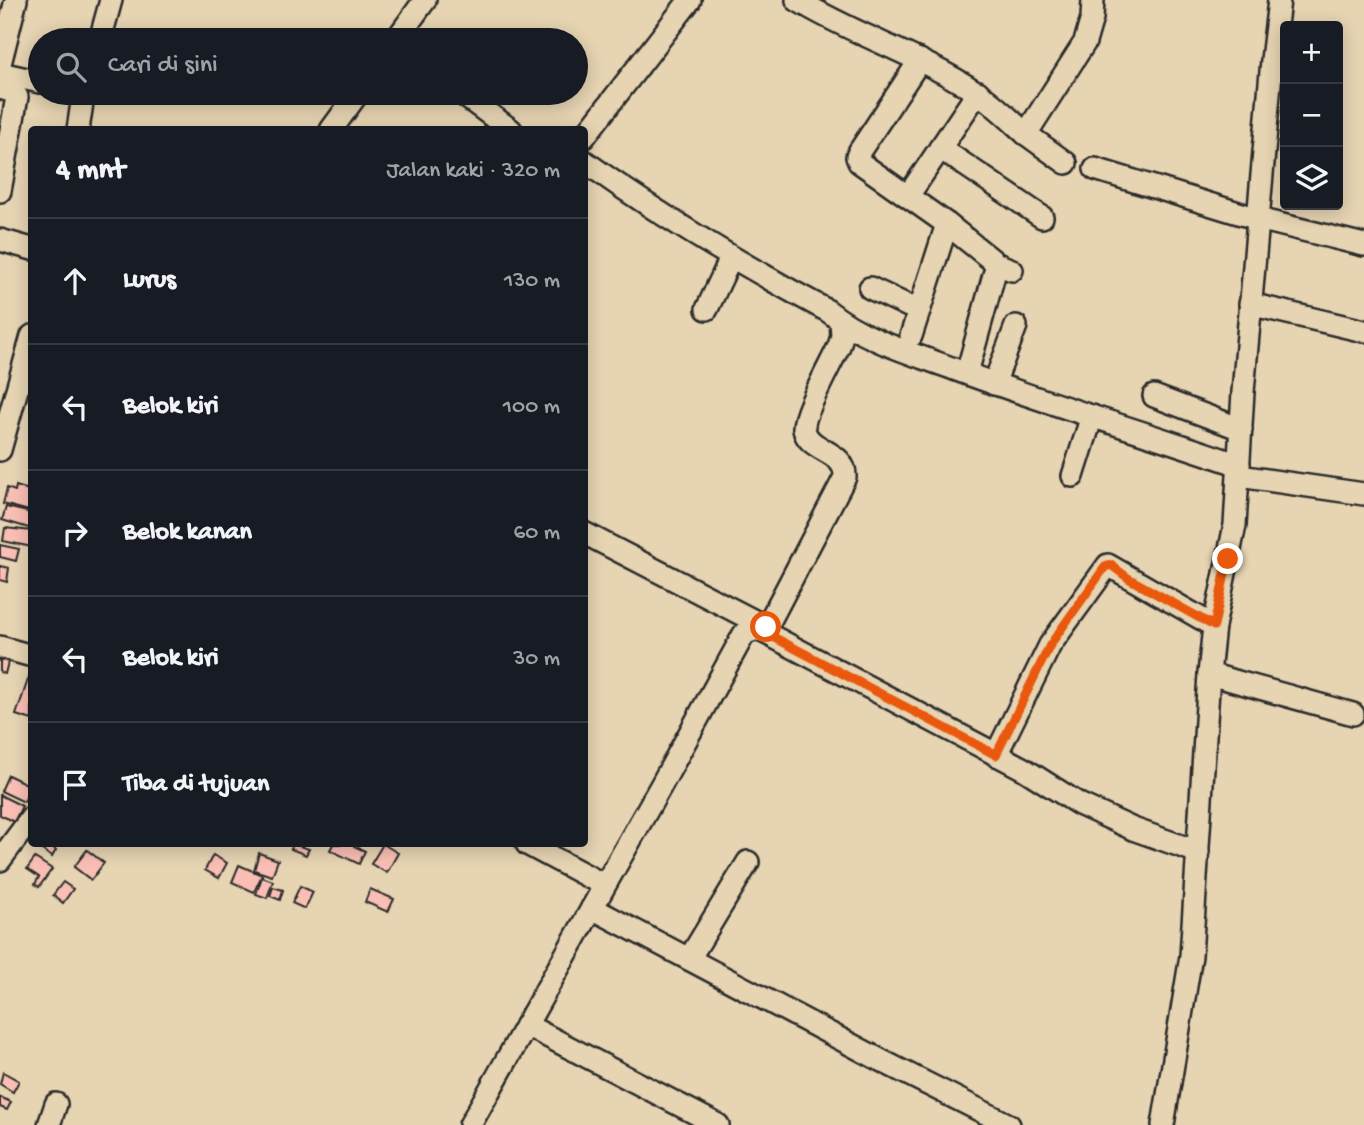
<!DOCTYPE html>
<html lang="id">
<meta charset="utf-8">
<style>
body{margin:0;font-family:"Gochi Hand",sans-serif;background:#20242c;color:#f1f3f6}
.controls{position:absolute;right:21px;top:21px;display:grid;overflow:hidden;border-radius:7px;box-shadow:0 4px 18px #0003}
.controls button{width:63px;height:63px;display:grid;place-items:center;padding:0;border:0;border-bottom:2px solid #363941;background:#171b24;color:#f1f3f6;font:35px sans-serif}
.stop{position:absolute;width:21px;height:21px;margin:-16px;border:5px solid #ea580c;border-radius:50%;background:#fff}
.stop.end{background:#ea580c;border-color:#fff;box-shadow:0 2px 7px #0008}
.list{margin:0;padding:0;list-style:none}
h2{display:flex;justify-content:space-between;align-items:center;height:91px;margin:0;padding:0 28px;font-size:30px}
h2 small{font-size:23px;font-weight:400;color:#9ea1a6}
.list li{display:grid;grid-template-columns:46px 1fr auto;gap:21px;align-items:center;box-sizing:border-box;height:126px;padding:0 28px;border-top:2px solid #363941}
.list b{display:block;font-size:26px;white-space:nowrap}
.list em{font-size:23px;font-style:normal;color:#9ea1a6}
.icon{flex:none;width:38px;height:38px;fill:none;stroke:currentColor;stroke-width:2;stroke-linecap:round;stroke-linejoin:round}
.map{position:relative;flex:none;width:1364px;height:1125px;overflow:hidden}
.search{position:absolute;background:#171b24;box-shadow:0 4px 18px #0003;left:28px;top:28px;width:560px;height:77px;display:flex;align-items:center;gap:18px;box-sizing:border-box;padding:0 24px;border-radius:38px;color:#9ea1a6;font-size:26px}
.panel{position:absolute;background:#171b24;box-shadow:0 4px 18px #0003;left:28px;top:126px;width:560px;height:721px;border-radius:7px}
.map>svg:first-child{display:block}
.building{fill:#fabfb4;stroke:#2b2b2b;stroke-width:2}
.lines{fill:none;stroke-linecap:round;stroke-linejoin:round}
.minor-casing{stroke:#2b2b2b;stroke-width:26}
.minor{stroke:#e6d4b2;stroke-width:21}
.route{stroke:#ea580c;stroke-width:9}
</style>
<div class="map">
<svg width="1364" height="1125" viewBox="0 0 1364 1125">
<rect width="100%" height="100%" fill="#e6d4b2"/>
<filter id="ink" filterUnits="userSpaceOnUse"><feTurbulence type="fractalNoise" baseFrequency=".0143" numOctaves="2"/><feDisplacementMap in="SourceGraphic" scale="14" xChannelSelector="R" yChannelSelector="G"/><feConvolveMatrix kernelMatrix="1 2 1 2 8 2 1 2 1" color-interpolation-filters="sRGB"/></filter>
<g filter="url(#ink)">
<g class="building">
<path d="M 16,486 L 32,491 L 29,511 L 3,504 L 7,488 L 15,491 Z"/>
<path d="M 6,507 L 32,513 L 32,529 L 2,520 Z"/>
<path d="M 5,528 L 32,531 L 32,547 L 3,541 Z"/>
<path d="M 0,545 L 19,549 L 16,561 L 0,557 Z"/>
<path d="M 0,566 L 9,568 L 7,582 L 0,580 Z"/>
<path d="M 0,656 L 9,658 L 5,674 L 0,672 Z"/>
<path d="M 32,668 L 32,720 L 16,715 Z"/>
<path d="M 8,775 L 31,786 L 24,802 L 1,791 Z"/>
<path d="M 0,795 L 22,806 L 14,822 L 0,815 Z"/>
<path d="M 40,844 L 47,844 L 56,850 L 52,857 L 38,847 Z"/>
<path d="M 293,844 L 309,849 L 306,855 L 291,849 Z"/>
<path d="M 333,844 L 355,844 L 354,846 L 365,851 L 359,864 L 330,850 Z"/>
<path d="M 383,844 L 398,853 L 387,873 L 371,864 Z"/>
<path d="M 87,850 L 104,863 L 91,880 L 74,867 Z"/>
<path d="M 259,853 L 278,860 L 272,876 L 254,870 Z"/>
<path d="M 213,855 L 227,863 L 219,878 L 205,870 Z"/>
<path d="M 35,858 L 52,869 L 39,887 L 35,884 L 39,877 L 27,869 Z"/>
<path d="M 239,865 L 262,875 L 254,892 L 232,882 Z"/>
<path d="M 262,877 L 273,881 L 267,898 L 256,894 Z"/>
<path d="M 63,882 L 73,889 L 63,903 L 53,895 Z"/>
<path d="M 300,886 L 313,892 L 305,909 L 292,903 Z"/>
<path d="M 273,887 L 283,890 L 280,900 L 270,896 Z"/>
<path d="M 370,889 L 394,899 L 388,912 L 365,902 Z"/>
<path d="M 3,1072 L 19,1081 L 13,1092 L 0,1084 Z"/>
<path d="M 0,1097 L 11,1102 L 7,1110 L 0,1107 Z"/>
</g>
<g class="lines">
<defs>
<g id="minor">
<path d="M 797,0 C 854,35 920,55 976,92 C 994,103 1010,120 1026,134"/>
<path d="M 100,40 L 111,0"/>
<path d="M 396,40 L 425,0"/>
<path d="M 920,60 L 859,152 L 857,157 L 859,162 L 947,224 L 997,264 L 1012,270"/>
<path d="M 0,64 L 16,0"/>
<path d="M 0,73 L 40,82"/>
<path d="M 0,88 L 14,92 L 17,97 L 0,191"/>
<path d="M 461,93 L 511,130"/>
<path d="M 78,130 L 83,96 L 80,93"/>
<path d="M 331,130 L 358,93"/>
<path d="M 584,137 L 690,0"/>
<path d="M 940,148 L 1042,217"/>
<path d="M 584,161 C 662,217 744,266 828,311 C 864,340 911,353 954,369 C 1048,404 1144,432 1239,465"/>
<path d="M 1066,163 L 1026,134 L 1085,42 L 1092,18 L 1093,0"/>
<path d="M 1095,169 L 1258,219 L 1364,245"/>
<path d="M 908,196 L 978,92"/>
<path d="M 0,240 L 32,249"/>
<path d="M 870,288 L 919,311"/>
<path d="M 1250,304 L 1364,331"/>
<path d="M 707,309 L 731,258"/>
<path d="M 911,336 L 947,224"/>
<path d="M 970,362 L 997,264"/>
<path d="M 994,384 L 1016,326"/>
<path d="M 1154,396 L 1241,429"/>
<path d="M 0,450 L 32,336"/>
<path d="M 1073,476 L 1092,416"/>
<path d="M 1239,476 L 1364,494"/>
<path d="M 584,533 L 766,627"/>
<path d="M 764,632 L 845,477 C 846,450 808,452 804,429 C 802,415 832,362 839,346 L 842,336 L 841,321"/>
<path d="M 0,647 L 32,656"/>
<path d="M 1209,674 L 1353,714"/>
<path d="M 996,755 L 1050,645 L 1108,565 L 1214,626"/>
<path d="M 527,844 L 604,885"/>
<path d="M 0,860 L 32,817"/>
<path d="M 592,908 L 884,1062 L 1009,1125"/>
<path d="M 689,959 L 748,862"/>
<path d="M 526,1025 L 718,1125"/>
<path d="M 49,1125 L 56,1104"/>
<path d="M 470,1125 L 663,782 L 744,634 L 756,629 L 764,632 L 1024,769 L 1079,804 L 1133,829 L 1198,852"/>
<path d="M 1163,1125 L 1191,956 L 1209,674 L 1214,626 L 1235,525 L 1243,392 L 1272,60 L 1279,0"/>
</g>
</defs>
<use href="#minor" class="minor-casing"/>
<use href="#minor" class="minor"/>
</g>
</g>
<g class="lines" filter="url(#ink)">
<path class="route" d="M 766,627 L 764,632 L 996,755 L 1050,645 L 1105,567 L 1111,565 L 1128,578 L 1214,626 L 1228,559"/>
</g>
</svg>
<div class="controls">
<button>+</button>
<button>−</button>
<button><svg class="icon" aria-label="layers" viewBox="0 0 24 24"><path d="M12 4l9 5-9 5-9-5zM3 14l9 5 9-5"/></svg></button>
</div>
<div class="stop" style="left:766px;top:627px"></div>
<div class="stop end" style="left:1228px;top:559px"></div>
<div class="search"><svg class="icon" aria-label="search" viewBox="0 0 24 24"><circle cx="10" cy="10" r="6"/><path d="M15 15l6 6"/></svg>Cari di sini</div>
<section class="panel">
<h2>4 mnt<small>Jalan kaki · 320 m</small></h2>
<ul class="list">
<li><svg class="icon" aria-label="ahead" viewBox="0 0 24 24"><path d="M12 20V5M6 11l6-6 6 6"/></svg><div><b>Lurus</b></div><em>130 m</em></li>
<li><svg class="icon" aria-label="left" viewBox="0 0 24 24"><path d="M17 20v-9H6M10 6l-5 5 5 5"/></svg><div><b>Belok kiri</b></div><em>100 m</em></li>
<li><svg class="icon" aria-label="right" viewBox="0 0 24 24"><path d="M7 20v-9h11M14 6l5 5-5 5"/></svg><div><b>Belok kanan</b></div><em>60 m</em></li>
<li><svg class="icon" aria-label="left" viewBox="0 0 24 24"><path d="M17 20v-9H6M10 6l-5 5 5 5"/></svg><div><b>Belok kiri</b></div><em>30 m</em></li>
<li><svg class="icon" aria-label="arrive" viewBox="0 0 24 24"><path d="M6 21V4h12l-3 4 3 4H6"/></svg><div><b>Tiba di tujuan</b></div></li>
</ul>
</section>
</div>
